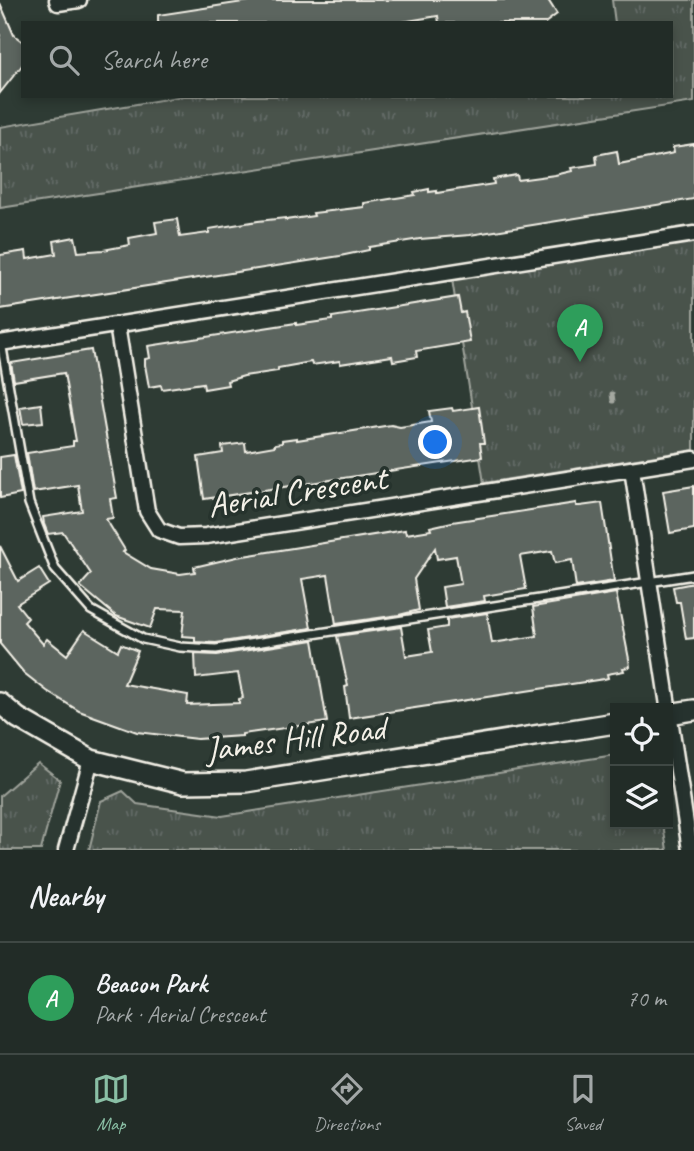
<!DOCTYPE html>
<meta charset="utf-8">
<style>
body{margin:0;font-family:Caveat,sans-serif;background:#2a342f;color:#f1f3f6}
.controls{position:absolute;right:21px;bottom:21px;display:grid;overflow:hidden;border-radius:0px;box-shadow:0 4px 10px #0003}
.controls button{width:63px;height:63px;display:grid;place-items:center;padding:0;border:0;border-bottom:2px solid #3f4844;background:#222c27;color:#f1f3f6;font:35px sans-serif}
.you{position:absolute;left:436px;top:443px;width:24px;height:24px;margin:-18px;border:5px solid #fff;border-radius:50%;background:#1a73e8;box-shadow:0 0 0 10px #1a73e833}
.badge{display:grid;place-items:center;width:46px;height:46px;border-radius:50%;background:#8abfa5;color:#fff;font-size:23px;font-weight:700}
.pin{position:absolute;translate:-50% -58px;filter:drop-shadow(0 2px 4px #0008)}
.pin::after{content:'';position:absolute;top:37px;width:24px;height:21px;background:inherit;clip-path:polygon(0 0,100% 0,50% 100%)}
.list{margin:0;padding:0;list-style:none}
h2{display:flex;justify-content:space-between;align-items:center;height:91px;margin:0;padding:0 28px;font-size:30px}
h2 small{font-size:23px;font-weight:400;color:#a2a7a7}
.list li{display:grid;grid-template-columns:46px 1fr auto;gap:21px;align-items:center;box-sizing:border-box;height:112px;padding:0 28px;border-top:2px solid #3f4844}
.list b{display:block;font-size:26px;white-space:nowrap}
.list p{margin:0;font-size:23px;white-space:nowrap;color:#a2a7a7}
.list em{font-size:23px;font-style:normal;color:#a2a7a7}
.icon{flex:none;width:38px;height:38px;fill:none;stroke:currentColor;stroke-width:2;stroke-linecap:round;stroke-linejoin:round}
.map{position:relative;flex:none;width:694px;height:850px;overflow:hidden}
.search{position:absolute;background:#222c27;box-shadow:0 4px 10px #0003;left:21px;right:21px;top:21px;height:77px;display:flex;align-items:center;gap:18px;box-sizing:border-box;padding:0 24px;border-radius:0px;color:#a2a7a7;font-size:26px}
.sheet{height:203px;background:#222c27}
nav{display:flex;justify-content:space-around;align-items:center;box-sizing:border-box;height:98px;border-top:2px solid #3f4844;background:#222c27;font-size:19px;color:#a2a7a7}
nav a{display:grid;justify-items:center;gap:4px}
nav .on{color:#8abfa5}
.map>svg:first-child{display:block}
.grass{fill:url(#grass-tufts);stroke:#9ea29a;stroke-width:2}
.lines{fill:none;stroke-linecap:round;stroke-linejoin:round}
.stream{stroke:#a4a8a0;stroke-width:5}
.building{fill:#5c655e;stroke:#f4f1e8;stroke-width:2}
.lane-casing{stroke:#f4f1e8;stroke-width:12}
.street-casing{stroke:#f4f1e8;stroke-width:19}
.secondary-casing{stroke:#f4f1e8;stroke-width:24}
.lane{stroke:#26332d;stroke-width:7}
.street{stroke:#26332d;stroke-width:14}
.secondary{stroke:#26332d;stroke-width:19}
.labels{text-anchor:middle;stroke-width:7;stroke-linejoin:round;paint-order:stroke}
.street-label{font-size:35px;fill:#f4f1e8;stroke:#26332d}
</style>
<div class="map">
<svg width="694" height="850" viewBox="0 0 694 850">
<defs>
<pattern id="grass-tufts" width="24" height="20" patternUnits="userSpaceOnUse" patternTransform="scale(1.75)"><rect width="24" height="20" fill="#48524c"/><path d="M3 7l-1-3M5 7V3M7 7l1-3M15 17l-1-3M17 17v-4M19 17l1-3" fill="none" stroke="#636b66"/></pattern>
</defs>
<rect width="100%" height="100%" fill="#2e3b34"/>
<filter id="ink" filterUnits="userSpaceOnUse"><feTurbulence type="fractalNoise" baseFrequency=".0143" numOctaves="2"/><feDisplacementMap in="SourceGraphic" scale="14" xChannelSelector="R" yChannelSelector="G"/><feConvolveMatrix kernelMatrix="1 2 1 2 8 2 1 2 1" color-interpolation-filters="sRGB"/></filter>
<g filter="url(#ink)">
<g class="grass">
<path d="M 612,0 L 694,0 L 694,102 L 0,208 L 0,127 L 184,96 L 671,96 L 671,23 L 615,23 Z"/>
<path d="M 694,235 L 694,450 L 484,483 L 451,273 Z"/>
<path d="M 615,755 L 615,824 L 663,824 L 667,850 L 89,850 L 101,801 L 123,791 L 137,804 L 222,816 Z"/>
<path d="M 38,763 L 60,780 L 41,850 L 0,850 L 0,796 Z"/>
</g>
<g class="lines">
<path class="stream" d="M 612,394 L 613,401"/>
</g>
<g class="building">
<path d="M 256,0 L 548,0 L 557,14 L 545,23 L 439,23 L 438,16 L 396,23 L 158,23 L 158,15 Z"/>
<path d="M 0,3 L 14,35 L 23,42 L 23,64 L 0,93 Z"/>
<path d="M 694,144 L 694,199 L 470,235 L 420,239 L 369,247 L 369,250 L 340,256 L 0,309 L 0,255 L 26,251 L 27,259 L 56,254 L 54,241 L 75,237 L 78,252 L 103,250 L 130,245 L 129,238 L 157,233 L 155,222 L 177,219 L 180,237 L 209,233 L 209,229 L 258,221 L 285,218 L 285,220 L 314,216 L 313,213 L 364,207 L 364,203 L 415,195 L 414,192 L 429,189 L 429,192 L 437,191 L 437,193 L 468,188 L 494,184 L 493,179 L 517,175 L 518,180 L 555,175 L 572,171 L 571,168 L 597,164 L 596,155 L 617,151 L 619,164 L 674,153 L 673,147 Z"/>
<path d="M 458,297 L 461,313 L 465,312 L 470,342 L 416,351 L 417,357 L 393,361 L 392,356 L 340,364 L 340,361 L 312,365 L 311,362 L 278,368 L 278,371 L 244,376 L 227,381 L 228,385 L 204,389 L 203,383 L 162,389 L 161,385 L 149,387 L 145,365 L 145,359 L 150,358 L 148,346 L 296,323 L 296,325 L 332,320 L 332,317 Z"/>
<path d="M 91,350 L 117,498 L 110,499 L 113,518 L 106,519 L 125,550 L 123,552 L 151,569 L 180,574 L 195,572 L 194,567 L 237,557 L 405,530 L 406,534 L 431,530 L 430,527 L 452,522 L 576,503 L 576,506 L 580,506 L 602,503 L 614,581 L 576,587 L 572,560 L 555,563 L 552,551 L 520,556 L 526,589 L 484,596 L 485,601 L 445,607 L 442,587 L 461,584 L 456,556 L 437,559 L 435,548 L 414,579 L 419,610 L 399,615 L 336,624 L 328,575 L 302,579 L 311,628 L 216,643 L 195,642 L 195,637 L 182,636 L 185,610 L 157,609 L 150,628 L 116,616 L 80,586 L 91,574 L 63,532 L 48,534 L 44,524 L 43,517 L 82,511 L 78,485 L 33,492 L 27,453 L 73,446 L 73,441 L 76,441 L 64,373 L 14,381 L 11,363 Z"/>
<path d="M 41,404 L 43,422 L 23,424 L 20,407 Z"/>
<path d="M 479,407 L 484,443 L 480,443 L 482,457 L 204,499 L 198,457 L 223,453 L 222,446 L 245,443 L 246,451 L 275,446 L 275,444 L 282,443 L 282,440 L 297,438 L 297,440 L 391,425 L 400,427 L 431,422 L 429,411 L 452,408 L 453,411 Z"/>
<path d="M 14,455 L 21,494 L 0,498 L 0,457 Z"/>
<path d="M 694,486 L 694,529 L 670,533 L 663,491 Z"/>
<path d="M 0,546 L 18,581 L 39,568 L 49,584 L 17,604 L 28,618 L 24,622 L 43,644 L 47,639 L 67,655 L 84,630 L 118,651 L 121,644 L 138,651 L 124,684 L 188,695 L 187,705 L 239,703 L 239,699 L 243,698 L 238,673 L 196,678 L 195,654 L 217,655 L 313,640 L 327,722 L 242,734 L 242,736 L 197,739 L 137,732 L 79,711 L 47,691 L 24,673 L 0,644 Z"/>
<path d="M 694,583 L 694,638 L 686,639 L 680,602 L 676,602 L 673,587 Z"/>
<path d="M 616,593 L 629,659 L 630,667 L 623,668 L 624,671 L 607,674 L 608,678 L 604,679 L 349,718 L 345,687 L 348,686 L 337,636 L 401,627 L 406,656 L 432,652 L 428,630 L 447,627 L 447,619 L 487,613 L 492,643 L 537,636 L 533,607 Z"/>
</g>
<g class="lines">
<defs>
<path id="lane" d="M 1,342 L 29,503 L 55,569 L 91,610 L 143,639 L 180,647 L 216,649 L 694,575"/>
<g id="street">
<path d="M 57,0 L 58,3 L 79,0"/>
<path d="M 117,325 L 147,511 L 159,530 L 179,537 L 206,536 L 694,459"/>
<path d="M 0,343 L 694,234"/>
<path d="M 632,469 L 690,850"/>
<path d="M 66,850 L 91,760"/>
</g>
<g id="secondary">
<path d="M 0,703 L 18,718 L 91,760 L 183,783 L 246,782 L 615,723"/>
<path d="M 668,714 L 694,710"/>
</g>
</defs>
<use href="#lane" class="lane-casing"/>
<use href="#street" class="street-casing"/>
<use href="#secondary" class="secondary-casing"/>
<use href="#lane" class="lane"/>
<use href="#street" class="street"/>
<use href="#secondary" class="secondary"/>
</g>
</g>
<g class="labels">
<g class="street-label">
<text transform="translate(297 491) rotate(-9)" y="12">Aerial Crescent</text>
<text transform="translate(295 738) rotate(-7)" y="12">James Hill Road</text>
</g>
</g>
</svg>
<div class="controls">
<button><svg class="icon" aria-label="locate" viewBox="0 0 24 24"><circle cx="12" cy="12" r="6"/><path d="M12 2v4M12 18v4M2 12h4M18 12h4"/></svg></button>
<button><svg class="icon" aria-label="layers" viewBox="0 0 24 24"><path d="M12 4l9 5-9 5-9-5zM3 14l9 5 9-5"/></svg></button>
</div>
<div class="you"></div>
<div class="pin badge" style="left:580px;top:362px;background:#2e9e5b">A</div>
<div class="search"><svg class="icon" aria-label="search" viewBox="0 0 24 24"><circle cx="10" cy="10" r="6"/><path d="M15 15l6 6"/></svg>Search here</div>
</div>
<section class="sheet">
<h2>Nearby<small></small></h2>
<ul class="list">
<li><span class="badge" style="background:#2e9e5b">A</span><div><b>Beacon Park</b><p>Park · Aerial Crescent</p></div><em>70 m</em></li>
</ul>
</section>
<nav>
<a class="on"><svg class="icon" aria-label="map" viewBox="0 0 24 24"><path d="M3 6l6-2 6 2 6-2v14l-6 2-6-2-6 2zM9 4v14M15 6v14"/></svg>Map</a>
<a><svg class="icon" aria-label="directions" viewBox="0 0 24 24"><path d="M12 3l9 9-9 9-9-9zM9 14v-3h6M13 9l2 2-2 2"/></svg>Directions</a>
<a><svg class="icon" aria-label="saved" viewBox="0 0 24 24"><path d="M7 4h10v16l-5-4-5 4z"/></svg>Saved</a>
</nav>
